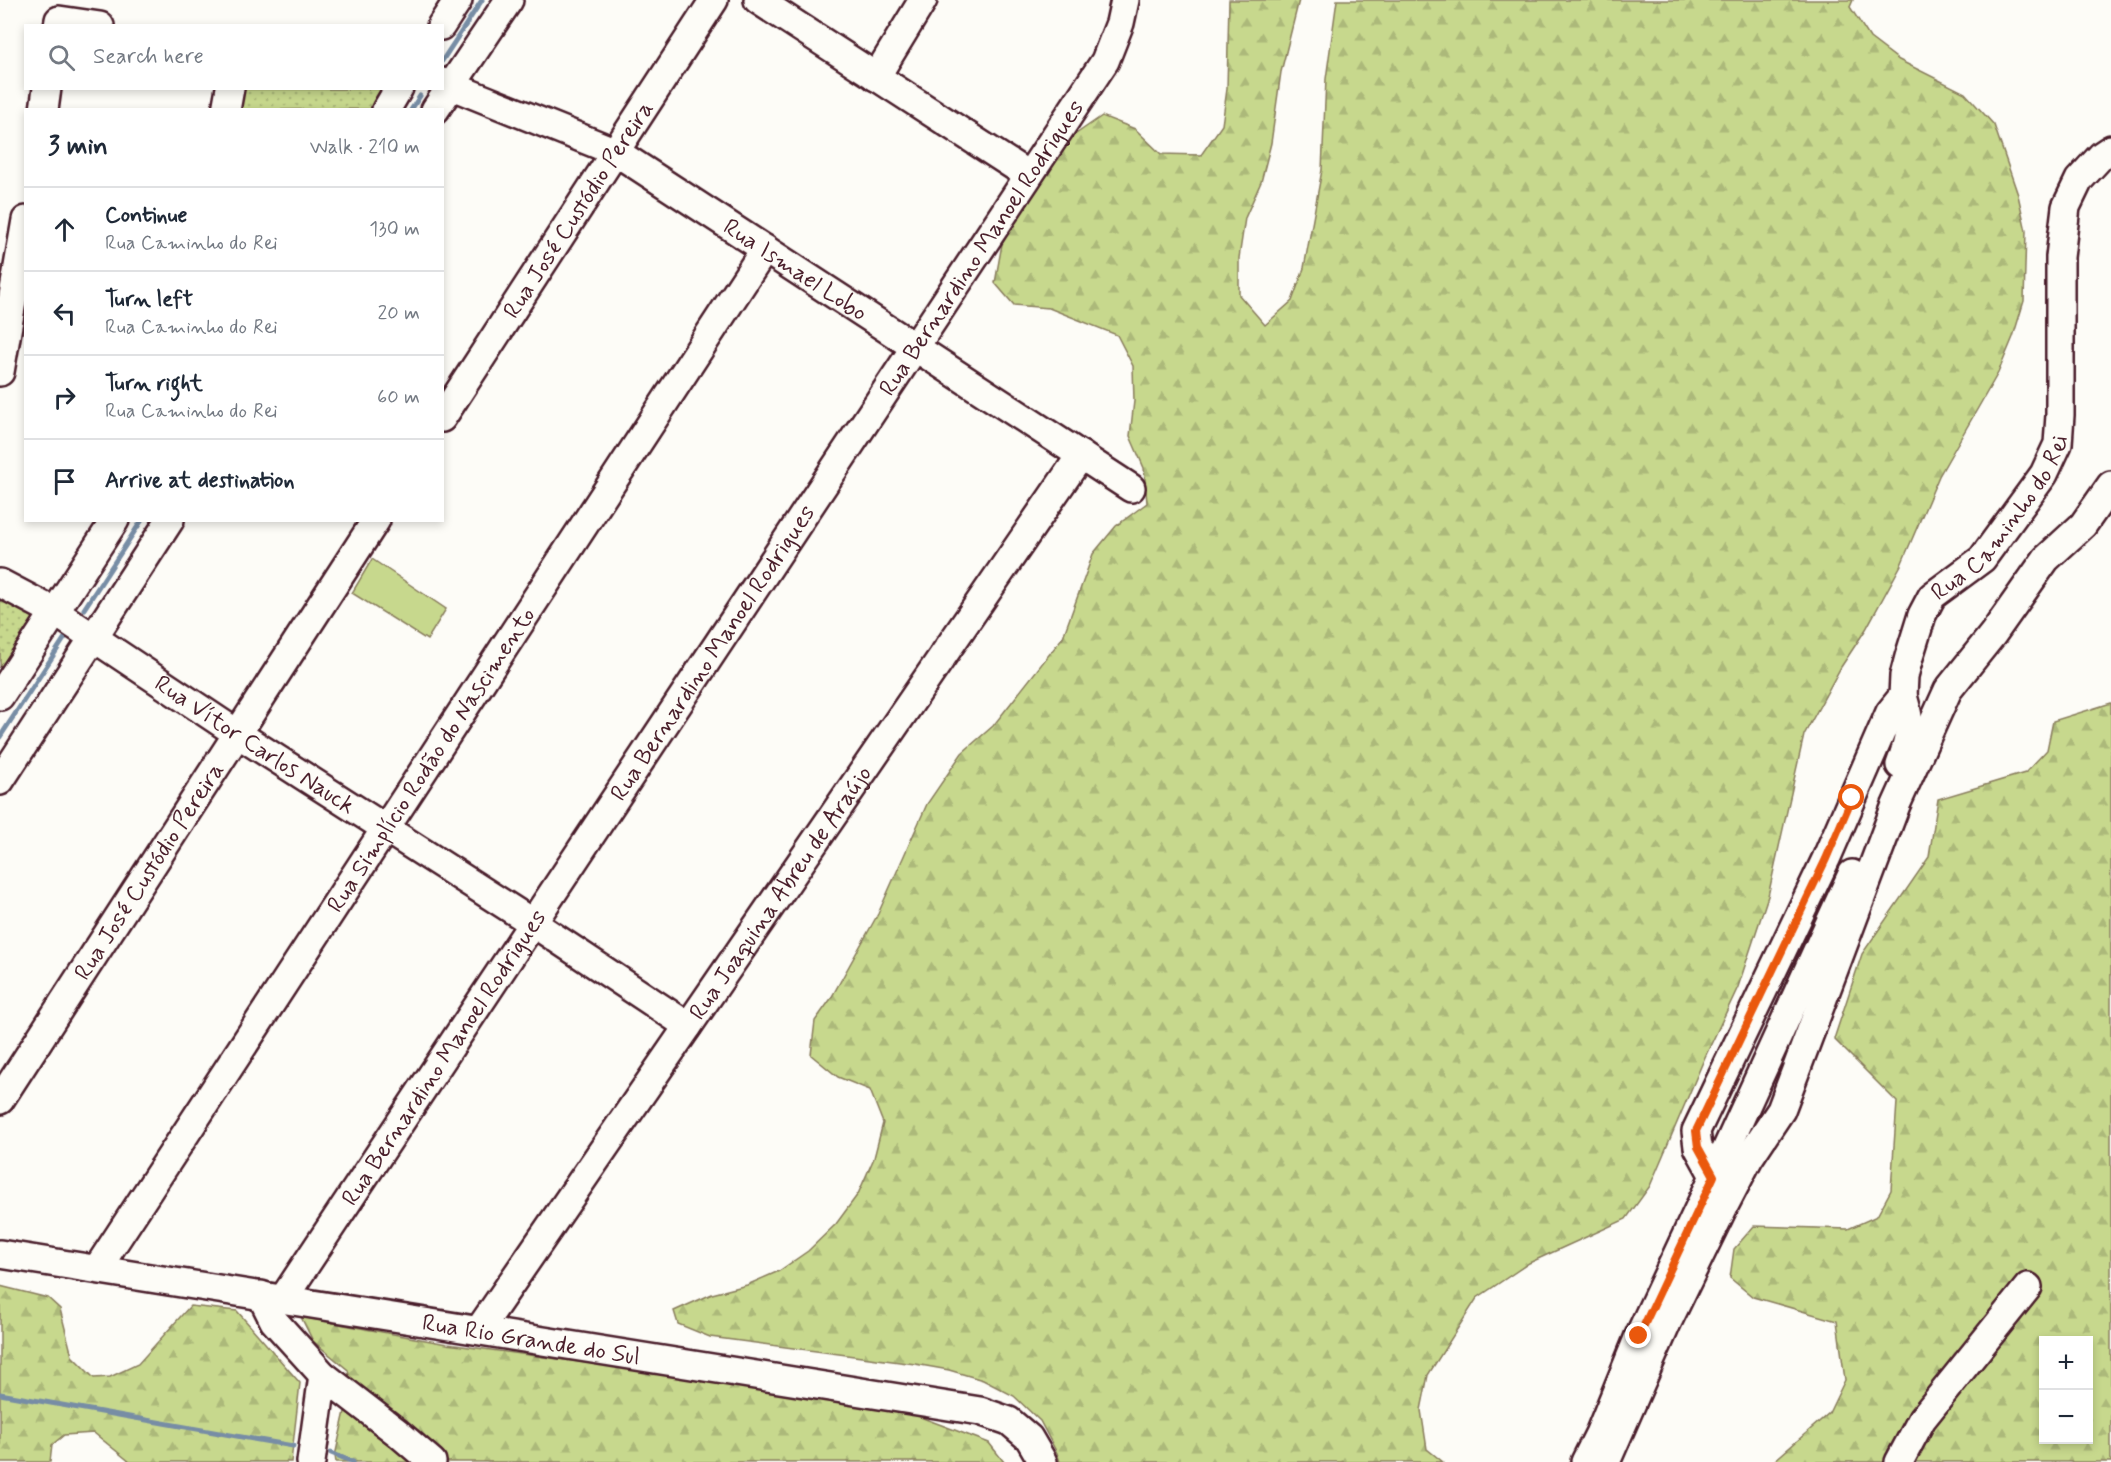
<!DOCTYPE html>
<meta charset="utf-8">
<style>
body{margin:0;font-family:Mynerve,sans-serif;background:#f2f2f3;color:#1f2937}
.controls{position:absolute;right:18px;bottom:18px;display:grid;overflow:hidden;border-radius:0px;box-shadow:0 3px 9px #0003}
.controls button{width:54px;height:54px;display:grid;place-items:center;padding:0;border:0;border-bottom:2px solid #e0e1e3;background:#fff;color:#1f2937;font:30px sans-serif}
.stop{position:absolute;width:18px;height:18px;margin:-14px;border:4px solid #ea580c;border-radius:50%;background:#fff}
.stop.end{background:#ea580c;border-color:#fff;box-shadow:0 2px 6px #0008}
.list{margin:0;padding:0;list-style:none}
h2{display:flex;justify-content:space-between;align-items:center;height:78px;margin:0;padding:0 24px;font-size:26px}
h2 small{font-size:20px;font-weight:400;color:#747a83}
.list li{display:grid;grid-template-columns:39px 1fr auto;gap:18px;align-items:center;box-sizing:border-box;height:84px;padding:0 24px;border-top:2px solid #e0e1e3}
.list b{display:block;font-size:22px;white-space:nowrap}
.list p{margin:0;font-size:20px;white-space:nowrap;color:#747a83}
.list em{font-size:20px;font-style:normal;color:#747a83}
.icon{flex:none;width:33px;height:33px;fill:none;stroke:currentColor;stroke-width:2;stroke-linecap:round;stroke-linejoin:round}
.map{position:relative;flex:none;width:2111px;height:1462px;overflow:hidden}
.search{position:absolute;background:#fff;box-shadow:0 3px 9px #0003;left:24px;top:24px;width:420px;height:66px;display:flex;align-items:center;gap:15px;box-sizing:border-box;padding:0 21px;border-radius:0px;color:#747a83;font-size:22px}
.panel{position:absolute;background:#fff;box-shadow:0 3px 9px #0003;left:24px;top:108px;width:420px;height:414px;border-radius:0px}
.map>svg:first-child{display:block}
.green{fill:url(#green-dots);stroke:#887c5c;stroke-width:1.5}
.forest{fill:url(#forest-firs);stroke:#887c5c;stroke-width:1.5;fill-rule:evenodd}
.pitch{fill:#c7d88d;stroke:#887c5c;stroke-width:1.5}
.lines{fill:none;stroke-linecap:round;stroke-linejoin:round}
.stream{stroke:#778da5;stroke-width:5}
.minor-casing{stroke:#4a1f2b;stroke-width:32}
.minor{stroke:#fdfcf7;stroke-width:27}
.route{stroke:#ea580c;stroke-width:8}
.labels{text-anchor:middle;stroke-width:5;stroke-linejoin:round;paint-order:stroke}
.street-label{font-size:24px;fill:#4a1f2b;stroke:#fdfcf7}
</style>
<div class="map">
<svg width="2111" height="1462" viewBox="0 0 2111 1462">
<defs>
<pattern id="green-dots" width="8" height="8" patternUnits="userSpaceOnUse" patternTransform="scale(1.5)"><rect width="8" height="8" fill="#c7d88d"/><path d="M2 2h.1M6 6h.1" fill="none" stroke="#acb97a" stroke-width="1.8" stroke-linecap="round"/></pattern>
<pattern id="forest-firs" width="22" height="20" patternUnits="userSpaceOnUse" patternTransform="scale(1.5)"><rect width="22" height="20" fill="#c7d88d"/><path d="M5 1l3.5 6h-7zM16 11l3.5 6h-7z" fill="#acb97a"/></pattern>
</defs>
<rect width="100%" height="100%" fill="#fdfcf7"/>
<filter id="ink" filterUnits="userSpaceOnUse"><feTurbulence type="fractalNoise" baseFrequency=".0167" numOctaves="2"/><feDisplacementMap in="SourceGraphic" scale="12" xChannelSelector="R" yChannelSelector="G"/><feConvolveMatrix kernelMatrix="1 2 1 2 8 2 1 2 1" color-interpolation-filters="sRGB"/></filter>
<g filter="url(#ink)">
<g class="green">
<path d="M 232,89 L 396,89 L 382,109 L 228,110 Z"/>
<path d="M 0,595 L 36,615 L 36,621 L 0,675 Z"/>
</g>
<g class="forest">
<path d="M 1229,0 L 1299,0 L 1281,72 L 1271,143 L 1261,182 L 1245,218 L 1239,258 L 1239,295 L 1265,325 L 1292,301 L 1304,268 L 1322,170 L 1326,79 L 1337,0 L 1853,0 L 1850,7 L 1870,38 L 1899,60 L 1965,93 L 1994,125 L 2018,195 L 2026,231 L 2024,301 L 2013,337 L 1998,373 L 1939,476 L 1901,565 L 1866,629 L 1841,667 L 1804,735 L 1768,896 L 1738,987 L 1705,1057 L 1650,1186 L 1626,1219 L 1529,1263 L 1477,1298 L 1428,1375 L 1421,1410 L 1427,1449 L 1443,1462 L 1060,1462 L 1057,1453 L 1040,1421 L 1014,1396 L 983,1380 L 949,1370 L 915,1364 L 710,1337 L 678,1324 L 674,1311 L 712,1294 L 747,1285 L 779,1271 L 808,1251 L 836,1224 L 858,1194 L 874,1158 L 883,1123 L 870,1090 L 838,1077 L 811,1055 L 815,1021 L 830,1000 L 878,914 L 927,804 L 962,753 L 993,726 L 1063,637 L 1093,554 L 1116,526 L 1147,503 L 1144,468 L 1130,436 L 1134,401 L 1133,366 L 1117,335 L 1049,308 L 1014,305 L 995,283 L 1002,244 L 1029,196 L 1073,136 L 1102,116 L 1135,129 L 1161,154 L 1201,155 L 1222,125 L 1227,89 Z"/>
<path d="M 2111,703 L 2111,1462 L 1773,1462 L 1829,1413 L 1845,1380 L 1837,1321 L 1753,1297 L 1730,1278 L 1734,1249 L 1754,1226 L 1848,1229 L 1877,1216 L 1891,1190 L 1897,1102 L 1834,1039 L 1862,954 L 1929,857 L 1938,799 L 2025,773 L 2047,750 L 2053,721 ZM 2044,1340 L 2088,1340 L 2088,1440 L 2044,1440 Z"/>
<path d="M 0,1286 L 48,1298 L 60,1309 L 72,1356 L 94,1378 L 110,1377 L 138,1364 L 190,1306 L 237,1311 L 300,1383 L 291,1462 L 130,1462 L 94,1433 L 64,1435 L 52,1445 L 50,1462 L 0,1462 Z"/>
<path d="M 301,1317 L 447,1344 L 763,1387 L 915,1415 L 989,1443 L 1004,1462 L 336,1462 L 335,1456 L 351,1385 L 348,1370 L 313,1341 Z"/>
</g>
<path class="pitch" d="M 372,559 L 446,609 L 427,640 L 352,593 Z"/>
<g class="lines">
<g class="stream">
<path d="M 442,61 L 482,0"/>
<path d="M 411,110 L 420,96"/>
<path d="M 84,609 L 142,520"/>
<path d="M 0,737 L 66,636"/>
<path d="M 0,1394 L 293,1446"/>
<path d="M 331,1453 L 353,1462"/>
</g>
<defs>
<g id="minor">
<path d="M 758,0 L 1028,175"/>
<path d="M 58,26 L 59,20 L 100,26"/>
<path d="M 441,26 L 458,0"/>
<path d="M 876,77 L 923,0"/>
<path id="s1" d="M 442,82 L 616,152 L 1131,488"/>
<path d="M 44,110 L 47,88"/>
<path d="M 226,110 L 230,88"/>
<path d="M 386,110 L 399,88"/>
<path d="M 435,110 L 509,0"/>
<path d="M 0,372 L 26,220"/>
<path id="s2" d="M 442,418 L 714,0"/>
<path id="s3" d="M 0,583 L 55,612 L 238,734 L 533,923 L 688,1026"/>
<path d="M 0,696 L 115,520"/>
<path d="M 1900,765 C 1911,736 1912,726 1903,696"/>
<path d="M 0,781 L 170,520"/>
<path id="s4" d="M 0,1100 L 376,520"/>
<path d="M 1714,1176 L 1852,874"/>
<path id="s5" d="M 0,1254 L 980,1411 L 1009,1421 L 1029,1438 L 1043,1462"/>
<path id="s6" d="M 97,1269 L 765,249"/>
<path d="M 261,1295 L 274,1321 L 323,1375 L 398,1433 L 432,1462"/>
<path id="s7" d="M 283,1299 L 1105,61 L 1120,23 L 1125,0"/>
<path id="s8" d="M 479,1330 L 1081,455"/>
<path d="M 311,1462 L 323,1375"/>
<path id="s9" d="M 1585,1462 L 1599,1434 L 1639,1336 L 1714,1176 L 1698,1147 L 1696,1131 L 1826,859 L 1890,712 L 1903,696 L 1904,676 L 1909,657 L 1922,615 L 1932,596 L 1982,559 L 2044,474 L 2058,444 L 2060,415 L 2060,257 L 2066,207 L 2079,180 L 2102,155 L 2111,149"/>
<path d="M 1606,1462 L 1667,1323 L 1724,1206 L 1749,1158 L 1781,1110 L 1896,805 L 1948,690 L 1993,634 L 2046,559 L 2083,525 L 2111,485"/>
<path d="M 1899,1462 L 1922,1419 L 2028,1287"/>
</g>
</defs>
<use href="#minor" class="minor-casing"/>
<use href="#minor" class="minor"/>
</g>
</g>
<g class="lines" filter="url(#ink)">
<path class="route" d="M 1639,1336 L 1714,1176 L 1698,1147 L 1696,1131 L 1826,859 L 1852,798"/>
</g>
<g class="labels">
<g class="street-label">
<text dy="8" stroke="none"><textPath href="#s2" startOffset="249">Rua José Custódio Pereira</textPath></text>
<text dy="8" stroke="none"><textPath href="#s7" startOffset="1262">Rua Bernardino Manoel Rodrigues</textPath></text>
<text dy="8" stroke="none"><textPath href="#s1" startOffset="402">Rua Ismael Lobo</textPath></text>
<text dy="8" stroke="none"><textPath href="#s9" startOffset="1056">Rua Caminho do Rei</textPath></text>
<text dy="8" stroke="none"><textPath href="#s7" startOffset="776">Rua Bernardino Manoel Rodrigues</textPath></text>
<text dy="8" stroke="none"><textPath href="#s3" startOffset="302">Rua Vítor Carlos Nauck</textPath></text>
<text dy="8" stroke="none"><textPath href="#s6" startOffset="609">Rua Simplício Rodão do Nascimento</textPath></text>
<text dy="8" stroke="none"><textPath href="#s4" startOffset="273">Rua José Custódio Pereira</textPath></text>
<text dy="8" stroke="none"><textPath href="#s8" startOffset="531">Rua Joaquina Abreu de Araújo</textPath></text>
<text dy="8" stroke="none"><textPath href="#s7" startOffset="290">Rua Bernardino Manoel Rodrigues</textPath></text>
<text dy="8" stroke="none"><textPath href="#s5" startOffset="538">Rua Rio Grande do Sul</textPath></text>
</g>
</g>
</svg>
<div class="controls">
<button>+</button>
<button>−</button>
</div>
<div class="stop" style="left:1852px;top:798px"></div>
<div class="stop end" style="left:1639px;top:1336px"></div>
<div class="search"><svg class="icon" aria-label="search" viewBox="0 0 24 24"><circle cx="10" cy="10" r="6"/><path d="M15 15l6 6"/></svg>Search here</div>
<section class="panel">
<h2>3 min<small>Walk · 210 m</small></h2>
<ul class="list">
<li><svg class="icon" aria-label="ahead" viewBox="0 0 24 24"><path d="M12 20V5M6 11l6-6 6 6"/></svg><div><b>Continue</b><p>Rua Caminho do Rei</p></div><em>130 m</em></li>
<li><svg class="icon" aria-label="left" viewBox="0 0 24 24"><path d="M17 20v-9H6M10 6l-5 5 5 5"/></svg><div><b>Turn left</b><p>Rua Caminho do Rei</p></div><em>20 m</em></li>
<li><svg class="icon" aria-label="right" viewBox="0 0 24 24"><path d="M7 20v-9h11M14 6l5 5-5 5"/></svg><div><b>Turn right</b><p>Rua Caminho do Rei</p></div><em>60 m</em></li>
<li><svg class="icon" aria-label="arrive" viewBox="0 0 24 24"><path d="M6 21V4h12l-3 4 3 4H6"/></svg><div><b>Arrive at destination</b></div></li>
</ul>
</section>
</div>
